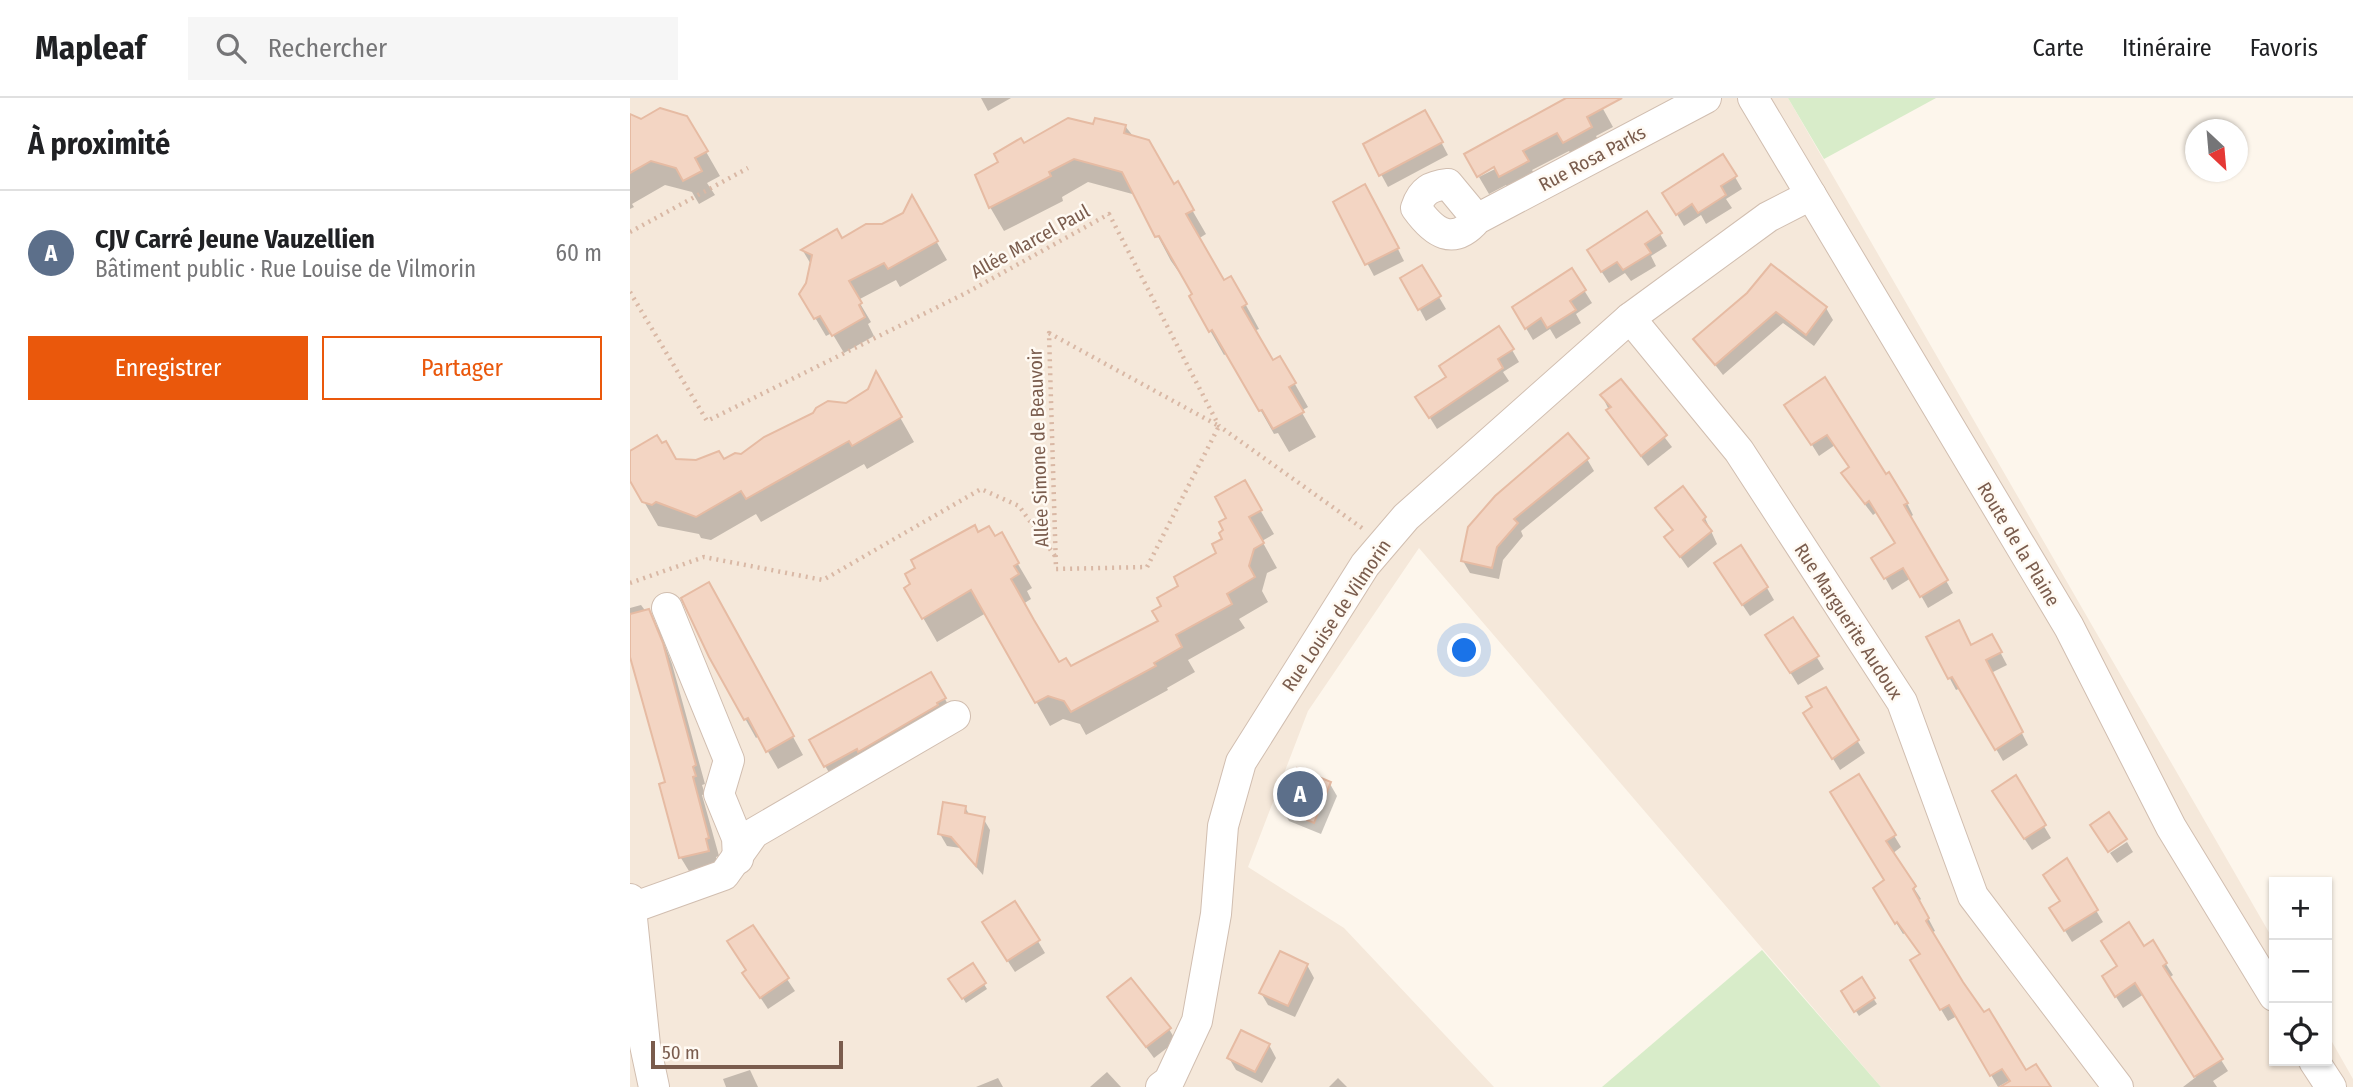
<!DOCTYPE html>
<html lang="fr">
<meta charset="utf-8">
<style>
body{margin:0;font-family:"Fira Sans Condensed",sans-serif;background:#f6f6f6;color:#202124}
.controls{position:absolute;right:21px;bottom:21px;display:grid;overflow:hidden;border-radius:0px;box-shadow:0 2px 5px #0004}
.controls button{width:63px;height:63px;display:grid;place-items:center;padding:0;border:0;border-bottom:2px solid #e0e0e0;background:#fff;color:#202124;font:35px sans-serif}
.compass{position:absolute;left:1555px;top:21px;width:63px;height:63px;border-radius:50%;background:#fff;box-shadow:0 2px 5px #0004;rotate:154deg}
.scale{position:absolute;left:21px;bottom:18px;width:192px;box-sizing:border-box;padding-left:7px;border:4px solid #7a5c4d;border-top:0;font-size:19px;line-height:24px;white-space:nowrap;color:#7a5c4d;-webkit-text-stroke:5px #fffaf3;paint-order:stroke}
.you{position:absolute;left:835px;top:553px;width:24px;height:24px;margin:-18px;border:5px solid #fff;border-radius:50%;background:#1a73e8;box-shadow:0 0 0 10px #1a73e833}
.badge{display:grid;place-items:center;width:46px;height:46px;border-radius:50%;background:#ea580c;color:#fff;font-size:23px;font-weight:700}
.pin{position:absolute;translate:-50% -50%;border:4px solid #fff;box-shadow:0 2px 7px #0006}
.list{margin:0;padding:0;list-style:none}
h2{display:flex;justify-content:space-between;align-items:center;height:91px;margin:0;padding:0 28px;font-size:30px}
h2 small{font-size:23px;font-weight:400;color:#757577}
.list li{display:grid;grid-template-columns:46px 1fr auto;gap:21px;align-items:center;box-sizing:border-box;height:126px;padding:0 28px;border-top:2px solid #e0e0e0}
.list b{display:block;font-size:26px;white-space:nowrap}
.list p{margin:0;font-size:23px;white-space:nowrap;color:#757577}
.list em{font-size:23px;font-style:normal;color:#757577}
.actions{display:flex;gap:14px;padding:21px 28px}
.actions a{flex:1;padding:16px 0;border:2px solid #ea580c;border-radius:0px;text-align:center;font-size:24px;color:#ea580c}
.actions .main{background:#ea580c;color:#fff}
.icon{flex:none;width:38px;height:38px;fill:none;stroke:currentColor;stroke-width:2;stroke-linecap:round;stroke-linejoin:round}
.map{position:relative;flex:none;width:1723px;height:989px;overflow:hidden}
header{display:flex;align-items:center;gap:42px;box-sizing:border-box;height:98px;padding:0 35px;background:#fff;border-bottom:2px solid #e0e0e0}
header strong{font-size:33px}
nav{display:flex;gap:38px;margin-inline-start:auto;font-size:24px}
.search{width:490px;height:63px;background:#f6f6f6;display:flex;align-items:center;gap:18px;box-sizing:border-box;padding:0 24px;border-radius:0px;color:#757577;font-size:26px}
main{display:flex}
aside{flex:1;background:#fff}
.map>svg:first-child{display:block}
.residential{fill:#f5e8da}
.green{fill:#d8ecc9}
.shadow{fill:#0003}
.building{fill:#f3d5c3;stroke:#e6bba3;stroke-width:2}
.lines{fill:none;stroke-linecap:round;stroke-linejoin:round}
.minor-casing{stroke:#d1beb0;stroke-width:32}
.path{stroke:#d9b8a5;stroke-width:4.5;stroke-dasharray:2 5;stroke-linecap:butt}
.minor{stroke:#fff;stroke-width:30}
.labels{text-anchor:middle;stroke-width:5;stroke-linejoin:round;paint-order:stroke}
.street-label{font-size:19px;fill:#7a5c4d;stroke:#fffaf3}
</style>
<header>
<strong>Mapleaf</strong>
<div class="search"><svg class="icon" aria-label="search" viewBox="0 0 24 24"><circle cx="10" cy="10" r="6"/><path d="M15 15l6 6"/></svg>Rechercher</div>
<nav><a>Carte</a><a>Itinéraire</a><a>Favoris</a></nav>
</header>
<main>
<aside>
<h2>À proximité<small></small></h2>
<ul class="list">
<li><span class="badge" style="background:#5c6f8a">A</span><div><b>CJV Carré Jeune Vauzellien</b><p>Bâtiment public · Rue Louise de Vilmorin</p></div><em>60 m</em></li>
</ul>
<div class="actions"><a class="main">Enregistrer</a><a>Partager</a></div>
</aside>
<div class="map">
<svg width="1723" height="989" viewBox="0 0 1723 989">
<rect width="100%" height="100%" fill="#fdf6ec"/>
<path class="residential" d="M 0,0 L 1158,0 L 1644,843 L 1644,963 L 1697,963 L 1697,935 L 1723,981 L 1723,989 L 1251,989 L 789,450 L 678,613 L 618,769 L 714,830 L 864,989 L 0,989 Z"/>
<g class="green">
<path d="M 1158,0 L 1306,0 L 1194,61 Z"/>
<path d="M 1132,852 L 1251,989 L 972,989 Z"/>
</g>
<g class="shadow">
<path d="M 351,0 L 381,0 L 358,13 Z"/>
<path d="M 942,0 L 967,0 L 983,29 L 966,38 L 971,48 L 945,62 L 939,53 L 902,72 L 908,82 L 881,96 L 876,87 L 859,96 L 849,79 L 873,67 Z"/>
<path d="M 795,14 L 818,57 L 758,89 L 735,47 Z"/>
<path d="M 56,19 L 90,78 L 77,85 L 85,97 L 69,106 L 62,94 L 35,87 L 2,106 L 4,109 L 0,111 L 0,25 Z"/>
<path d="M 464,28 L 495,28 L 543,88 L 547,86 L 576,136 L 568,141 L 593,184 L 601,180 L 629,231 L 624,233 L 643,264 L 650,260 L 678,309 L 671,313 L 686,339 L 659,354 L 648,335 L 644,336 L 598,255 L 594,257 L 561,199 L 565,197 L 541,163 L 506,97 L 458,84 L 432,99 L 433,103 L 374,133 L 360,109 L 370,64 L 393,47 Z"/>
<path d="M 1105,79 L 1112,91 L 1096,101 L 1102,110 L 1076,126 L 1071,117 L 1054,128 L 1035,96 Z"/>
<path d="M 742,100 L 774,163 L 744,178 L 705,105 Z"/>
<path d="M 282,101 L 317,162 L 270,189 L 266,182 L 228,202 L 241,224 L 238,226 L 244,238 L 214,255 L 202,235 L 196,238 L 171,196 L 182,168 L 173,153 L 253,128 L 274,116 Z"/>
<path d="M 1030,136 L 1037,148 L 1021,158 L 1026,168 L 1001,183 L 995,175 L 979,185 L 966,165 Z"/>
<path d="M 791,169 L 816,211 L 796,223 L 773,180 Z"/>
<path d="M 942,173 L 962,205 L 946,216 L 951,225 L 926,241 L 920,231 L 903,242 L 884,210 Z"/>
<path d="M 1119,197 L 1196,210 L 1203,222 L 1184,248 L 1153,225 L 1093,277 L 1065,241 Z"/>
<path d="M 882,252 L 889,264 L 873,274 L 879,283 L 807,331 L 787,299 Z"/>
<path d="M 246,277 L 284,344 L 237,371 L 234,366 L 131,424 L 126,416 L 81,442 L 71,440 L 69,436 L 28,428 L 1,381 L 0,355 L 45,363 L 93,364 L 111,358 L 216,307 L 240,292 Z"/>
<path d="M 991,283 L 1042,349 L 1018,368 L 985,324 L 972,298 Z"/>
<path d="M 1157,307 L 1255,378 L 1277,405 L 1283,417 L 1280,419 L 1323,495 L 1298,510 L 1281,480 L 1262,492 L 1244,460 L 1267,445 L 1247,414 L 1243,417 L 1220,387 L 1214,375 L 1221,370 L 1205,347 L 1189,358 Z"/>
<path d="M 957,361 L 964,373 L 891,433 L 893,438 L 873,462 L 869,481 L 840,475 L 833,463 Z"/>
<path d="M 614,384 L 644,436 L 632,443 L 647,470 L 637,475 L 632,493 L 638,504 L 609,521 L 615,530 L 558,562 L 565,574 L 537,590 L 538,592 L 456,637 L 450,626 L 433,621 L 420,628 L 356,515 L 307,544 L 276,490 L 348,436 L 364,441 L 371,437 L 402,490 L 397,493 L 401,501 L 393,506 L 428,566 L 440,570 L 530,524 L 533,509 L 551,489 L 589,455 L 598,420 Z"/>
<path d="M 1052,390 L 1075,420 L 1087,446 L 1058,470 L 1037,440 L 1044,434 L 1027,410 Z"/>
<path d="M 1093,478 L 1137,490 L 1144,502 L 1120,518 Z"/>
<path d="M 89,505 L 173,657 L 148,671 L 129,638 L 126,640 L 80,558 Z"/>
<path d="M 11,507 L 29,531 L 42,566 L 75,686 L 72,687 L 75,696 L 72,697 L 89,758 L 86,759 L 88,771 L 62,778 L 51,760 L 37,686 L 0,559 L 0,510 Z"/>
<path d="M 1163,521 L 1194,571 L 1168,587 L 1145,550 Z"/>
<path d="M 1298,540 L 1368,550 L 1377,567 L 1361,575 L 1398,647 L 1373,663 L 1331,590 L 1326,592 Z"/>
<path d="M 301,576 L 325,619 L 206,687 L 181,643 Z"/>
<path d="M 1195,591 L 1235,655 L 1210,672 L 1182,627 L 1184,610 Z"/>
<path d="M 1228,679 L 1271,749 L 1262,756 L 1291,801 L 1289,803 L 1305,833 L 1301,835 L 1332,885 L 1396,975 L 1419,989 L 1385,989 L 1380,982 L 1368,989 L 1327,918 L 1318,923 L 1282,863 L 1292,857 L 1275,835 L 1273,836 L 1252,802 L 1256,783 Z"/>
<path d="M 1385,680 L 1421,740 L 1402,752 L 1371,706 Z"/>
<path d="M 700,686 L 707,698 L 691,736 L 659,723 L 652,711 Z"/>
<path d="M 335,709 L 340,718 L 353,720 L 360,732 L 353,777 L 330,750 L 317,748 L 310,736 Z"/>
<path d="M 1497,744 L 1503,754 L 1487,765 L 1480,755 Z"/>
<path d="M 1436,763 L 1473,824 L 1442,844 L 1429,823 Z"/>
<path d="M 385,805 L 415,855 L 385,874 L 360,836 Z"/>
<path d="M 122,829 L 165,893 L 138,911 L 122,887 L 118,873 Z"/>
<path d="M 1514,850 L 1536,866 L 1543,877 L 1539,880 L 1598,973 L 1583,983 L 1587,989 L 1553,989 L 1566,979 L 1514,896 L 1493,910 L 1481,891 Z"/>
<path d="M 342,867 L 357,891 L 336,905 L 321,881 Z"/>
<path d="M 677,867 L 684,880 L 665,919 L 638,907 L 631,895 Z"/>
<path d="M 1231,882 L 1247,906 L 1229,918 L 1213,893 Z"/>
<path d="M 479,899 L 539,931 L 546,943 L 524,960 Z"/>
<path d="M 639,947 L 646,960 L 632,985 L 606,972 L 599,960 Z"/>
<path d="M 120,972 L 128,989 L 96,989 L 93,981 Z"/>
<path d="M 477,974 L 491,989 L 460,989 Z"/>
<path d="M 368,980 L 373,989 L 346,989 Z"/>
<path d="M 708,980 L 717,989 L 699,989 Z"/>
</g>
<g class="building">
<path d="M 936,0 L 992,0 L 957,19 L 962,29 L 933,45 L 927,35 L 893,53 L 899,63 L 869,79 L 864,69 L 847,79 L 834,56 Z"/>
<path d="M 30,10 L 57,18 L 78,53 L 65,60 L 72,73 L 53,83 L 46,70 L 21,63 L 0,75 L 0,16 L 11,21 Z"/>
<path d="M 795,12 L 813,44 L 749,78 L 733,46 Z"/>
<path d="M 438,20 L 463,26 L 465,20 L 496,27 L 494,35 L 519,42 L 544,86 L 548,83 L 564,112 L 556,116 L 594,182 L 601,178 L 617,206 L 612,209 L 643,262 L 650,258 L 666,285 L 659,289 L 674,314 L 643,331 L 632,312 L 629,313 L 582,232 L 579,234 L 559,198 L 562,196 L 529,138 L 525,139 L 492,74 L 444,61 L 419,74 L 421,78 L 359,110 L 345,77 L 368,64 L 364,56 L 391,40 L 394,45 Z"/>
<path d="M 1093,56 L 1107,78 L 1091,88 L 1096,97 L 1068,115 L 1062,106 L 1046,117 L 1032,95 Z"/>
<path d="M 735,86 L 769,150 L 735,167 L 703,104 Z"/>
<path d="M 282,97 L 308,143 L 258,171 L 254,165 L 219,183 L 232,205 L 229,207 L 235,219 L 202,238 L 190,218 L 184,221 L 169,196 L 176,185 L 182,157 L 171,152 L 207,131 L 212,140 L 236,126 L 252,126 L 273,115 Z"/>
<path d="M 1017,113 L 1032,135 L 1015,146 L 1021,155 L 993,172 L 987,164 L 971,174 L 957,152 Z"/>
<path d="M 1141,166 L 1197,209 L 1176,237 L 1146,214 L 1085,267 L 1063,241 L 1117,195 Z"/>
<path d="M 792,167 L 811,198 L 788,212 L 770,180 Z"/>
<path d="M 942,170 L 956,192 L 940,203 L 946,212 L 917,230 L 911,220 L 895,231 L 882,209 Z"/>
<path d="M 869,228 L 884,251 L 868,261 L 873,270 L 799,320 L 785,299 L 816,279 L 809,268 Z"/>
<path d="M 246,273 L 272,319 L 222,348 L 219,343 L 116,401 L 111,393 L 66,419 L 26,404 L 22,407 L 12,404 L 0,383 L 0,353 L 27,337 L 32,345 L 36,343 L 46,361 L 66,362 L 89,353 L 94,361 L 105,355 L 111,356 L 134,339 L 183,315 L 186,310 L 198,303 L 216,305 L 238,291 Z"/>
<path d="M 1195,279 L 1256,376 L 1259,374 L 1278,405 L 1274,407 L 1318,482 L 1290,499 L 1273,470 L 1254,481 L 1241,460 L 1265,445 L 1239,403 L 1235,406 L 1211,375 L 1219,369 L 1197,337 L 1181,347 L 1154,307 Z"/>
<path d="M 991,281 L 1037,337 L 1011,358 L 976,312 L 981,309 L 970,297 Z"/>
<path d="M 938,335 L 959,360 L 884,421 L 888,425 L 867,449 L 862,470 L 831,463 L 838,429 L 865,398 Z"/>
<path d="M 615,382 L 632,412 L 619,419 L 634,445 L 624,451 L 619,468 L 625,479 L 597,496 L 602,506 L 546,537 L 552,549 L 524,565 L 526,568 L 441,614 L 434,603 L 418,598 L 405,605 L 341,492 L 292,521 L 274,490 L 280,486 L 275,476 L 285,470 L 281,462 L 345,427 L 348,434 L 359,428 L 365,438 L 372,434 L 389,465 L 384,468 L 389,476 L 381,481 L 404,522 L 429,564 L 436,560 L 441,568 L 528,523 L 522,513 L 531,508 L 527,500 L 548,488 L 544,479 L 586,455 L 582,446 L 592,441 L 589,435 L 593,432 L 589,424 L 596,420 L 585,399 Z"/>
<path d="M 1053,388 L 1076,419 L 1073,422 L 1082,433 L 1050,459 L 1034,439 L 1043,432 L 1025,410 Z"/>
<path d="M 1111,447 L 1138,489 L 1112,507 L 1084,465 Z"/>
<path d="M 79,484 L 164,638 L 136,654 L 118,620 L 114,622 L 79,559 L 51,500 Z"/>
<path d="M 19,511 L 33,545 L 66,667 L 63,669 L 66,678 L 63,679 L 79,740 L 76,741 L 79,753 L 49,760 L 29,686 L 35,684 L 0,559 L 0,516 Z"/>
<path d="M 1163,519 L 1189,558 L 1160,575 L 1135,537 Z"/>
<path d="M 1329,522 L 1341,547 L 1362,536 L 1372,554 L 1356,562 L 1393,634 L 1365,652 L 1322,579 L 1318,581 L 1296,539 Z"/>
<path d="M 301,574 L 316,600 L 307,605 L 308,607 L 228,654 L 227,651 L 194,669 L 179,642 Z"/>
<path d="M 1196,589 L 1229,642 L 1202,661 L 1173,615 L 1182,609 L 1176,599 Z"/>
<path d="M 667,670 L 701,684 L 684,725 L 650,711 Z"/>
<path d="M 1229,676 L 1266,737 L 1256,743 L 1286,788 L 1283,791 L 1299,820 L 1296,823 L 1333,884 L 1354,914 L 1359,911 L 1396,972 L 1406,966 L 1421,989 L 1370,989 L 1380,983 L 1372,971 L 1360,978 L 1319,907 L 1310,912 L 1280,862 L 1290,856 L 1267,824 L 1265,826 L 1243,790 L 1254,782 L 1200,694 Z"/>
<path d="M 1386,677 L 1416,727 L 1394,741 L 1362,693 Z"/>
<path d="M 313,704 L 336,708 L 335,715 L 355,719 L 346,768 L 321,739 L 308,736 Z"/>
<path d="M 1479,714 L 1497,741 L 1478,754 L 1460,727 Z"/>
<path d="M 1437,760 L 1468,812 L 1434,833 L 1419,810 L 1430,803 L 1413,777 Z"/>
<path d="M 385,803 L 410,842 L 377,863 L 352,824 Z"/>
<path d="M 1499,824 L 1514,848 L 1523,842 L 1537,865 L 1533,868 L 1593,961 L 1564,979 L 1505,885 L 1485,899 L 1472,878 L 1487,868 L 1471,843 Z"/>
<path d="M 123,827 L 159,880 L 130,900 L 112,875 L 116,872 L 97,843 Z"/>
<path d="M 650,853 L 678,866 L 658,908 L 629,895 Z"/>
<path d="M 343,865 L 356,885 L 332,901 L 318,881 Z"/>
<path d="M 1232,879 L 1245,900 L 1224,914 L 1211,893 Z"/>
<path d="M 501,880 L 541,930 L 516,949 L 477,899 Z"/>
<path d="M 611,932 L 640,946 L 625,974 L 597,960 Z"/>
</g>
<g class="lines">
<defs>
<g id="minor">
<path d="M 1123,0 L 1439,529 L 1541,729 L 1644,898"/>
<path d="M 847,121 L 818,86 C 801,88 792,92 786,110 C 804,135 823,149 847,121 L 1076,0"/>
<path d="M 1000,220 L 1109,353 L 1272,604 L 1343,798 L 1488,989"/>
<path d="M 37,510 L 99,662 L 89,696 L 107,740 L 108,761"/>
<path d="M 0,801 L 15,947 L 24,989"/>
<path d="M 2,810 L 94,777 L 124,735 L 325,618"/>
<path d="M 1684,963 L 1701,989"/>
<path d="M 531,989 L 539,983 L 567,923 L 586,816 L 593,728 L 611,664 L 735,467 L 776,419 L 1000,220 L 1138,119 L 1181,97"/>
</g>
</defs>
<use href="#minor" class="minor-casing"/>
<g class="path">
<path d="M 0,134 L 118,70"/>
<path d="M 0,194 L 77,323 L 336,195 L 479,116 L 589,328 L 732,430"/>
<path d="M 419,235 L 589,328 L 517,469 L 426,471 Z"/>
<path d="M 0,485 L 74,459 L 193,482 L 351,391 L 389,408 L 425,458"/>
</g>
<use href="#minor" class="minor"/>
</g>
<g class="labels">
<g class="street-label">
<text transform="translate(962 60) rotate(-28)" y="7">Rue Rosa Parks</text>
<text transform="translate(400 143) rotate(-29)" y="7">Allée Marcel Paul</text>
<text transform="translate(408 350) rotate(-92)" y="7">Allée Simone de Beauvoir</text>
<text transform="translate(1389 446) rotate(59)" y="7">Route de la Plaine</text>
<text transform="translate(706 517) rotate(-56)" y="7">Rue Louise de Vilmorin</text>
<text transform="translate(1219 523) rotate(57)" y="7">Rue Marguerite Audoux</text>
</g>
</g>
</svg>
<div class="controls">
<button>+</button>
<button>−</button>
<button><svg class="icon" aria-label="locate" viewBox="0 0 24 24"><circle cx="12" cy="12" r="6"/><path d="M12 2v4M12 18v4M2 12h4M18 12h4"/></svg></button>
</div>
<svg class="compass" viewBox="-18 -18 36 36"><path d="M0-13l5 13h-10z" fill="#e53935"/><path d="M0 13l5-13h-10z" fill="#757577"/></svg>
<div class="scale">50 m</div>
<div class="you"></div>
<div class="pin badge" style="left:670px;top:696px;background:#5c6f8a">A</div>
</div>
</main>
